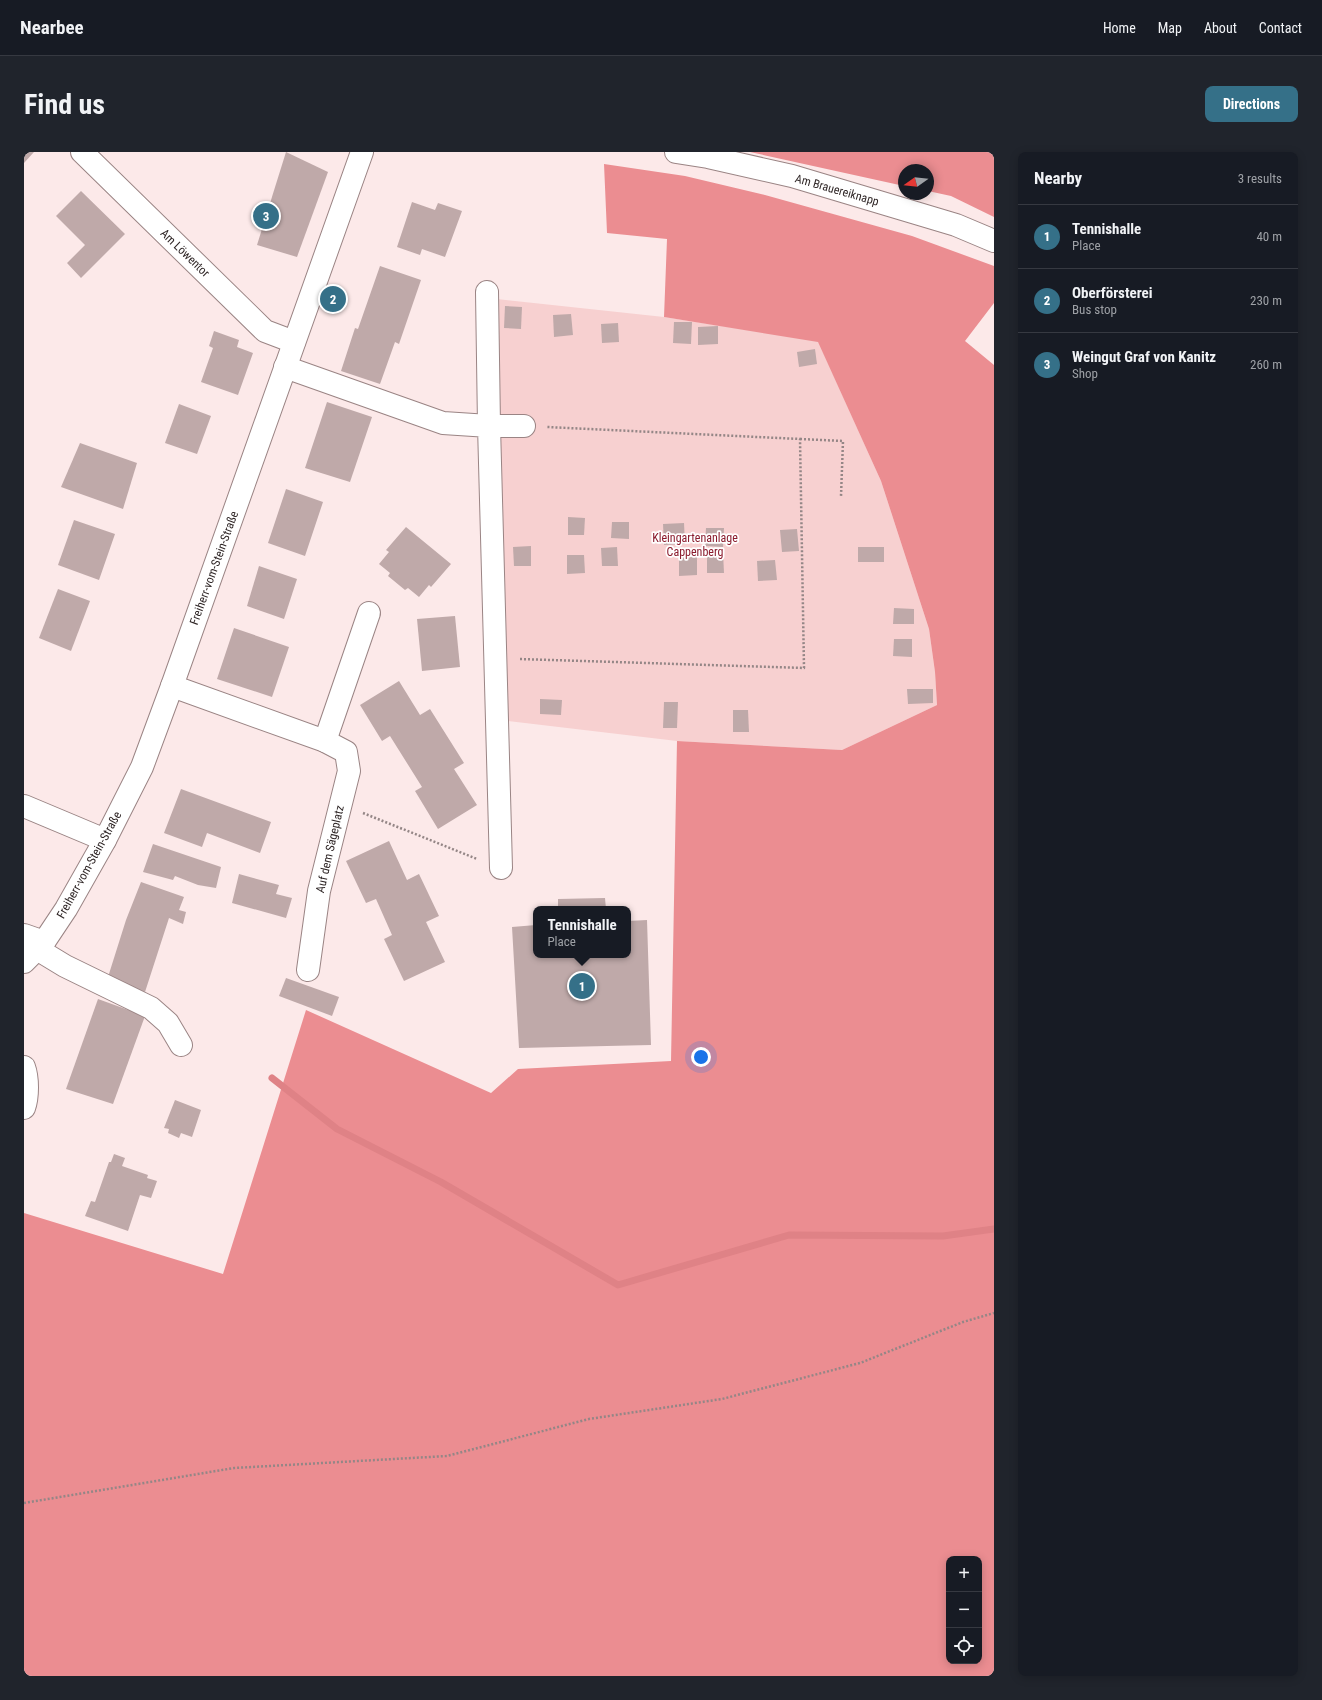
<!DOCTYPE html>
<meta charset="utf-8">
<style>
body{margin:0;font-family:"Roboto Condensed",sans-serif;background:#20242c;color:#f1f3f6}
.controls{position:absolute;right:12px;bottom:12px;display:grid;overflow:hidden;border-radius:8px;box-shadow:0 2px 10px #0003}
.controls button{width:36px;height:36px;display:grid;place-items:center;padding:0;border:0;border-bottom:1px solid #363941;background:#171b24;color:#f1f3f6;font:20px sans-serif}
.compass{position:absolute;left:874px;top:12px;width:36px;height:36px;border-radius:50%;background:#171b24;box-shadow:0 2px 10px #0003;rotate:255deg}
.you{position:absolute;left:677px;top:905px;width:14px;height:14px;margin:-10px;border:3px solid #fff;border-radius:50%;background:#1a73e8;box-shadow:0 0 0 6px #1a73e833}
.badge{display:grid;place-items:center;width:26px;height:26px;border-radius:50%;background:#357088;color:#fff;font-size:13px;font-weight:700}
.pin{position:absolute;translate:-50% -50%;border:2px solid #fff;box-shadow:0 1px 4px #0006}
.popup{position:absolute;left:509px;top:754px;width:98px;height:52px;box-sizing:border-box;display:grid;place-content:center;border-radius:8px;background:#171b24;filter:drop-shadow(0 1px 3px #0005);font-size:13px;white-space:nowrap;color:#9ea1a6}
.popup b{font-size:15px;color:#f1f3f6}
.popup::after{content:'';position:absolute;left:50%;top:100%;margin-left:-8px;border:8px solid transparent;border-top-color:#171b24}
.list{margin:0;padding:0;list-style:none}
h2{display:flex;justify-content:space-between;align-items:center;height:52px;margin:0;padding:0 16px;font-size:17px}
h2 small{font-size:13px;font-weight:400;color:#9ea1a6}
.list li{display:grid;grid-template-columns:26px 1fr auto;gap:12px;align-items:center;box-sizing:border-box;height:64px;padding:0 16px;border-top:1px solid #363941}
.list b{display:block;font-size:15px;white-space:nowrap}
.list p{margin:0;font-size:13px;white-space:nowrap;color:#9ea1a6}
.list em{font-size:13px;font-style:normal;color:#9ea1a6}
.icon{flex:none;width:22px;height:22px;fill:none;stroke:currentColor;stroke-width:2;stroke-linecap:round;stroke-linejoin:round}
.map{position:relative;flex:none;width:970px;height:1524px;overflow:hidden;border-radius:8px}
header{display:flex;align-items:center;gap:24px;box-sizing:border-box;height:56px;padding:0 20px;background:#171b24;border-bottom:1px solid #363941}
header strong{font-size:19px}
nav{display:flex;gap:22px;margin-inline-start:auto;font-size:14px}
.intro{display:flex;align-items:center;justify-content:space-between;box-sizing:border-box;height:96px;padding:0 24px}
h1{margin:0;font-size:28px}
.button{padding:10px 18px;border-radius:8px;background:#357088;color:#fff;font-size:14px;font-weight:700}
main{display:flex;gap:24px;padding:0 24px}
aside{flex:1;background:#171b24;border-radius:8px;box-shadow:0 2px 10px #0003}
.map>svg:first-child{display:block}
.green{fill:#f7d0d0}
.forest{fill:#eb8d91;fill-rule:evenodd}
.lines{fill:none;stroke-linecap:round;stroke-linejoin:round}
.stream{stroke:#df8286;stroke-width:7}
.building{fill:#bfa9a9}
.minor-casing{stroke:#9a8484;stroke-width:24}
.major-casing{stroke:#9a8484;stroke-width:24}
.path{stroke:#948686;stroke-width:2.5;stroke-dasharray:2 2;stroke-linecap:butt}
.minor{stroke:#fff;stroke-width:22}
.major{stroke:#fff;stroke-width:22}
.labels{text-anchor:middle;stroke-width:3.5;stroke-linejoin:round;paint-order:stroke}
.street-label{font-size:12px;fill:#2f2626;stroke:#fff}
.park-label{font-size:12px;fill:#8a1b2d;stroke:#fff}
</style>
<header>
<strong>Nearbee</strong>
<nav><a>Home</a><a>Map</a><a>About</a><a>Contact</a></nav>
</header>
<div class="intro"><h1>Find us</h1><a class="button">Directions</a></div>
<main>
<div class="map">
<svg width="970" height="1524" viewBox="0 0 970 1524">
<rect width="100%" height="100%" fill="#fce9e9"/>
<path class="green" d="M 473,147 L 640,165 L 794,189 L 857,329 L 905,477 L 911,520 L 913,553 L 818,598 L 653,589 L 476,568 Z"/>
<g class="forest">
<path d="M 726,0 L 970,0 L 970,65 L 927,44 L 904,39 L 904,18 L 880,18 L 880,34 Z"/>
<path d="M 580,12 L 661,24 L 741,43 L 888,84 L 970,114 L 970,151 L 941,189 L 970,213 L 970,1524 L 0,1524 L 0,1061 L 199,1122 L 282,858 L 467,941 L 494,917 L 647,909 L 653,589 L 818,598 L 913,553 L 911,520 L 905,477 L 857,329 L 794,190 L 640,165 L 643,87 L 583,81 ZM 925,1407 L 955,1407 L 955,1509 L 925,1509 Z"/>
</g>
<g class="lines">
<path class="stream" d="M 248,926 L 313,977 L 417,1030 L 594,1133 L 765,1083 L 919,1084 L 970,1077"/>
</g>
<g class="building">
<path d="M 0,0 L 10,0 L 0,11 Z"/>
<path d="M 262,0 L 304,20 L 273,105 L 233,93 Z"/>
<path d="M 57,39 L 101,82 L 57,126 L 43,111 L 61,93 L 32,64 Z"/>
<path d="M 388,50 L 411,58 L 414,51 L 438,59 L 421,105 L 398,97 L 396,103 L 373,95 Z"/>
<path d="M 356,114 L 397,128 L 375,192 L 371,190 L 356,232 L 317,219 L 331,176 L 334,177 Z"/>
<path d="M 481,154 L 498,155 L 497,177 L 480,176 Z"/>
<path d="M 547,162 L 549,183 L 530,185 L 529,163 Z"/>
<path d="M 650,170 L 668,170 L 667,192 L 649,191 Z"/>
<path d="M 594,171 L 595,190 L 578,191 L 577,172 Z"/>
<path d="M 694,174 L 694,192 L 674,193 L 674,175 Z"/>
<path d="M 190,179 L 215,188 L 213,195 L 229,201 L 214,243 L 177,230 L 189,196 L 185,194 Z"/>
<path d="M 791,197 L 793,212 L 775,215 L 773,200 Z"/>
<path d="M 303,250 L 348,265 L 326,330 L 281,316 Z"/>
<path d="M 155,252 L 187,264 L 173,302 L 141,291 Z"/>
<path d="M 56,291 L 113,311 L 99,357 L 37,335 Z"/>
<path d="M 262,337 L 299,350 L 281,404 L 244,391 Z"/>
<path d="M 544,365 L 561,366 L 560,383 L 544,383 Z"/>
<path d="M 50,368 L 91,382 L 75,428 L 34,413 Z"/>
<path d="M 588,370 L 605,370 L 605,387 L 587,386 Z"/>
<path d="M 660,371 L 661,392 L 640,393 L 639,372 Z"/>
<path d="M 382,375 L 427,412 L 407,435 L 405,433 L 395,445 L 384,436 L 381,438 L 364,424 L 366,421 L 355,412 L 365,400 L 362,398 Z"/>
<path d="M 682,376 L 700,376 L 699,395 L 681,394 Z"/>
<path d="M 773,377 L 775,399 L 758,400 L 756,378 Z"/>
<path d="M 507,394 L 507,414 L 490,414 L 489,395 Z"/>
<path d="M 593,395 L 594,414 L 578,414 L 577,396 Z"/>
<rect x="834" y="395" width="26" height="15"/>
<path d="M 683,400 L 699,400 L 700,421 L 683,421 Z"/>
<path d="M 543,403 L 560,403 L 561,421 L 543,422 Z"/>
<path d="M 655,404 L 673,404 L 673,423 L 655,424 Z"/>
<path d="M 751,408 L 753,428 L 734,429 L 733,409 Z"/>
<path d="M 235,414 L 273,427 L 260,467 L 223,454 Z"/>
<path d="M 34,437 L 66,449 L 47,499 L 15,486 Z"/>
<path d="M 870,456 L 890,457 L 890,472 L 869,472 Z"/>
<path d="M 431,464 L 436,515 L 398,519 L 393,467 Z"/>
<path d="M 210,476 L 265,495 L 248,545 L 193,527 Z"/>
<path d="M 870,487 L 888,487 L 888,505 L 869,504 Z"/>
<path d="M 375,529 L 396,563 L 406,557 L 440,611 L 430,617 L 453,653 L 414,677 L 391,639 L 398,635 L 366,584 L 358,589 L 336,553 Z"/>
<path d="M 883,537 L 909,537 L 909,551 L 884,552 Z"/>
<path d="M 516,547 L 538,548 L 537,563 L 516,562 Z"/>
<path d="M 640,550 L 654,550 L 653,576 L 639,576 Z"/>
<path d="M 709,558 L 724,558 L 725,580 L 709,580 Z"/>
<path d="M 157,637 L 247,670 L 236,701 L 183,681 L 178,695 L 140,681 Z"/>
<path d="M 365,689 L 383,728 L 395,722 L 415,764 L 402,770 L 421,810 L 380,829 L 360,787 L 368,783 L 352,747 L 342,751 L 322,709 Z"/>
<path d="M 129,692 L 197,715 L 192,736 L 174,733 L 151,724 L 149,728 L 119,720 Z"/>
<path d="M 215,722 L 255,733 L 252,742 L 268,746 L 262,766 L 208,751 Z"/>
<path d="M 117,730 L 160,745 L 155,758 L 162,760 L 159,772 L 145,766 L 121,840 L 84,825 L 102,768 Z"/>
<path d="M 581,746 L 582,757 L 534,757 L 534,747 Z"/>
<path d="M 623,768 L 627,893 L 495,896 L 488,775 L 512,773 L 512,803 L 604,803 L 604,769 Z"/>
<path d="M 262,826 L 315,845 L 308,864 L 255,844 Z"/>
<path d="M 74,847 L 121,864 L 89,952 L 42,937 Z"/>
<path d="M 151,948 L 177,958 L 168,985 L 157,981 L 155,986 L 144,981 L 145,977 L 140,976 Z"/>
<path d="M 90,1002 L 101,1006 L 98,1014 L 124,1023 L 123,1026 L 133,1029 L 127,1046 L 116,1043 L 104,1079 L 61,1064 L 67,1049 L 71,1050 L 85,1010 L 87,1010 Z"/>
</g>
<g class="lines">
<defs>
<g id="minor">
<path d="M 58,0 L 241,179 L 270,190"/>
<path d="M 463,140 L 465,274 L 500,274"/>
<path d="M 261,215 L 419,271 L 465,274 L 477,716"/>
<path d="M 148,534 L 301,589 L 322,600 L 325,619 L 295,739 L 284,818"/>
<path d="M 301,589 L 345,461"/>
<path d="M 0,654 L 81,688"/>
<path d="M 0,783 L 20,790"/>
<path d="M 13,797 L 41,814 L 127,856 L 144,871 L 157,893"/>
<path d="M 0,915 C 4,926 4,945 0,956"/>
</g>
<g id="major">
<path d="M 652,0 L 684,5 L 768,24 L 932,73 L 970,89"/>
<path d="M 0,810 L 20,790 L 42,757 L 81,688 L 118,615 L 148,534 L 338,0"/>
</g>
</defs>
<use href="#minor" class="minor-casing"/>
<use href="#major" class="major-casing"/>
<g class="path">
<path d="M 776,287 L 819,289 L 817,344"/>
<path d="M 496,507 L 780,516 L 776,287 L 523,275"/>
<path d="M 339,661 L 453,707"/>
<path d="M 0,1351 L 210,1316 L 423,1304 L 565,1267 L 698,1247 L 836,1211 L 939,1170 L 970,1161"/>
</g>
<use href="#minor" class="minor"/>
<use href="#major" class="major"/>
</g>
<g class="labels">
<g class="street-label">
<text transform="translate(813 38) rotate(16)" y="4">Am Brauereiknapp</text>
<text transform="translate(161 101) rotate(44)" y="4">Am Löwentor</text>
<text transform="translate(190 416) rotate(-70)" y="4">Freiherr-vom-Stein-Straße</text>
<text transform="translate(306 697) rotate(-77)" y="4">Auf dem Sägeplatz</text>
<text transform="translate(65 713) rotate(-61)" y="4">Freiherr-vom-Stein-Straße</text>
</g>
<g class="park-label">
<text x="671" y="390">Kleingartenanlage<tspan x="671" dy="14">Cappenberg</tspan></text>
</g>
</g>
</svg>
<div class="controls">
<button>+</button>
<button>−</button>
<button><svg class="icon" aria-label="locate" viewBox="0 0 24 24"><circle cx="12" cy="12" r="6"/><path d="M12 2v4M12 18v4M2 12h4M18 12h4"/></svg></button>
</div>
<svg class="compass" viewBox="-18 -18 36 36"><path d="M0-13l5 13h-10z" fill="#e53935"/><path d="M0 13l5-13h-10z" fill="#9ea1a6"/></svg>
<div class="you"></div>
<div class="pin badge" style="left:558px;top:834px">1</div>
<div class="popup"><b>Tennishalle</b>Place</div>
<div class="pin badge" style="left:309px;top:147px">2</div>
<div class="pin badge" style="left:242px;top:64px">3</div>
</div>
<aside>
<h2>Nearby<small>3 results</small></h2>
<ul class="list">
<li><span class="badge">1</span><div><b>Tennishalle</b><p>Place</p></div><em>40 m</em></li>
<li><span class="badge">2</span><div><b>Oberförsterei</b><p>Bus stop</p></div><em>230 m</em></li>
<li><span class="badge">3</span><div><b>Weingut Graf von Kanitz</b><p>Shop</p></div><em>260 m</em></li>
</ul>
</aside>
</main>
